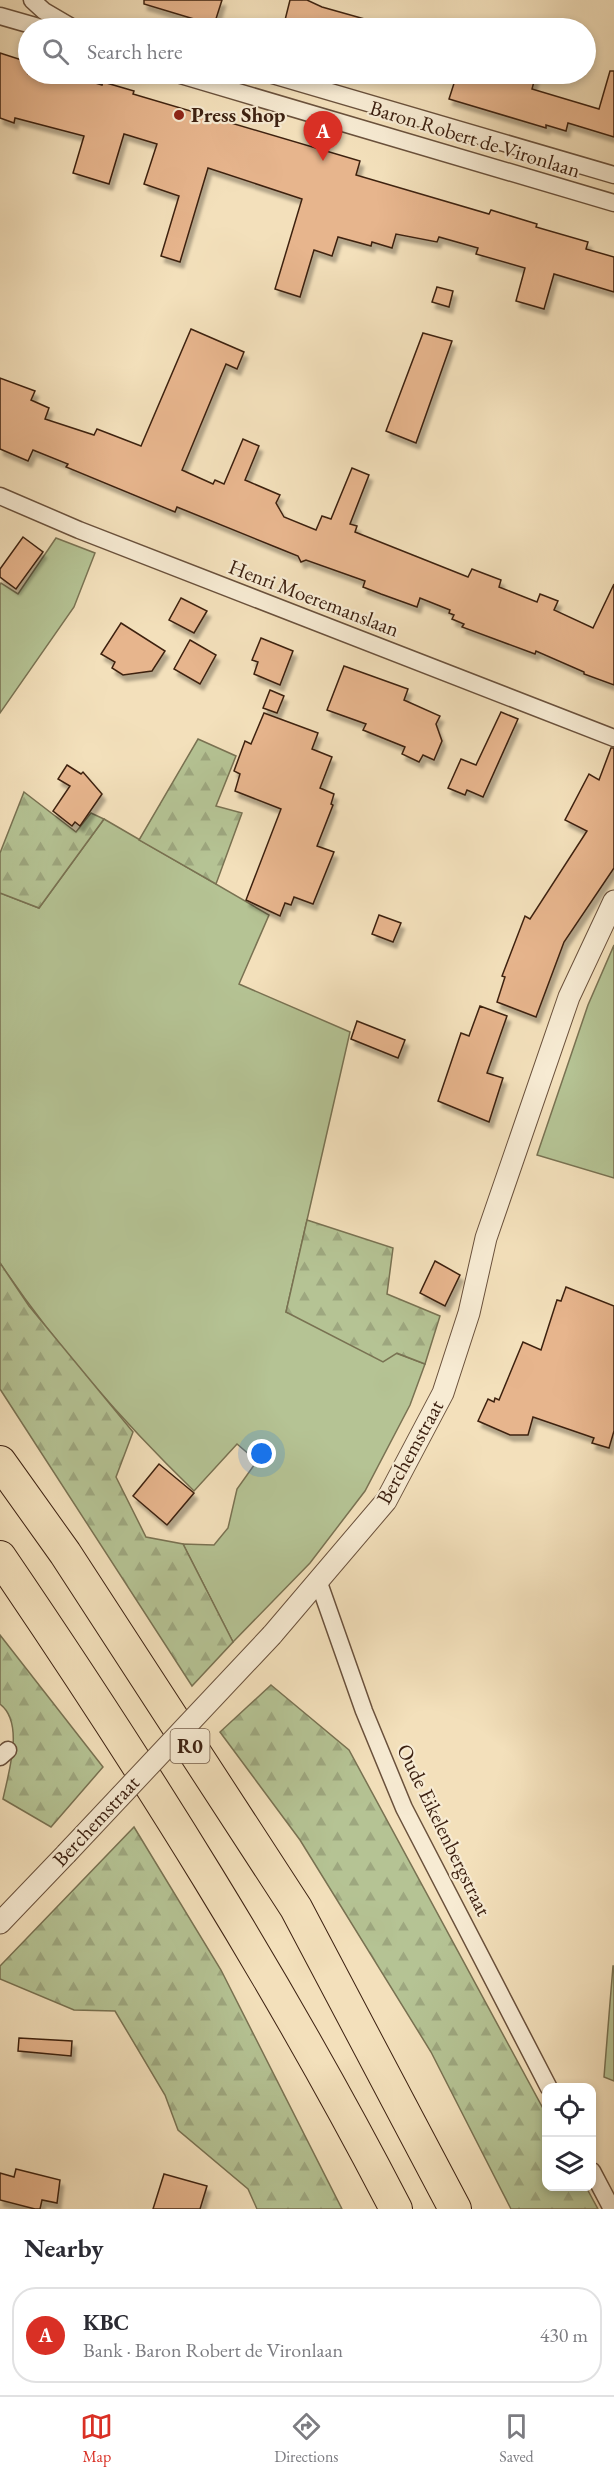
<!DOCTYPE html>
<meta charset="utf-8">
<style>
body{margin:0;font-family:"EB Garamond",serif;background:#f7f7f7;color:#2b2b33}
.controls{position:absolute;right:18px;bottom:18px;display:grid;overflow:hidden;border-radius:12px;box-shadow:0 3px 9px #0003}
.controls button{width:54px;height:54px;display:grid;place-items:center;padding:0;border:0;border-bottom:2px solid #e1e1e2;background:#fff;color:#2b2b33;font:30px sans-serif}
.you{position:absolute;left:262px;top:1454px;width:21px;height:21px;margin:-15px;border:4px solid #fff;border-radius:50%;background:#1a73e8;box-shadow:0 0 0 9px #1a73e833}
.badge{display:grid;place-items:center;width:39px;height:39px;border-radius:50%;background:#d93025;color:#fff;font-size:20px;font-weight:700}
.pin{position:absolute;translate:-50% -50px;filter:drop-shadow(0 2px 3px #0008)}
.pin::after{content:'';position:absolute;top:32px;width:21px;height:18px;background:inherit;clip-path:polygon(0 0,100% 0,50% 100%)}
.list{margin:0;padding:0;list-style:none}
h2{display:flex;justify-content:space-between;align-items:center;height:78px;margin:0;padding:0 24px;font-size:26px}
h2 small{font-size:20px;font-weight:400;color:#7c7c81}
.list li{display:grid;grid-template-columns:39px 1fr auto;gap:18px;align-items:center;box-sizing:border-box;height:96px;margin:0 12px 12px;padding:0 12px;border:2px solid #e1e1e2;border-radius:24px}
.list b{display:block;font-size:22px;white-space:nowrap}
.list p{margin:0;font-size:20px;white-space:nowrap;color:#7c7c81}
.list em{font-size:20px;font-style:normal;color:#7c7c81}
.icon{flex:none;width:33px;height:33px;fill:none;stroke:currentColor;stroke-width:2;stroke-linecap:round;stroke-linejoin:round}
.map{position:relative;flex:none;width:614px;height:2209px;overflow:hidden}
.search{position:absolute;background:#fff;box-shadow:0 3px 9px #0003;left:18px;right:18px;top:18px;height:66px;display:flex;align-items:center;gap:15px;box-sizing:border-box;padding:0 21px;border-radius:33px;color:#7c7c81;font-size:22px}
.sheet{height:186px;background:#fff}
nav{display:flex;justify-content:space-around;align-items:center;box-sizing:border-box;height:84px;border-top:2px solid #e1e1e2;background:#fff;font-size:16px;color:#7c7c81}
nav a{display:grid;justify-items:center;gap:3px}
nav .on{color:#d93025}
.map>svg:first-child{display:block}
.green{fill:#b5c394;stroke:#797252;stroke-width:1.5}
.forest{fill:url(#forest-firs);stroke:#797252;stroke-width:1.5}
.building{fill:#e7b58d;stroke:#3d2111;stroke-width:1.5;filter:url(#shadow)}
.lines{fill:none;stroke-linecap:round;stroke-linejoin:round}
.minor-casing{stroke:#6a513c;stroke-width:19}
.tertiary-casing{stroke:#6a513c;stroke-width:23}
.motorway-casing{stroke:#3d2111;stroke-width:34}
.minor{stroke:#f7ebd3;stroke-width:16}
.tertiary{stroke:#f7ebd3;stroke-width:21}
.motorway{stroke:#f3e0bb;stroke-width:32}
.tertiary-bridge-casing{stroke:#6a513c;stroke-width:23;stroke-linecap:butt}
.tertiary-bridge{stroke:#f7ebd3;stroke-width:21}
.poi-dot{fill:#8f2418;stroke:#f7ebd3;stroke-width:2}
.labels{text-anchor:middle;stroke-width:4.5;stroke-linejoin:round;paint-order:stroke}
.shield{fill:#f7ebd3;stroke:#755e4b;stroke-width:1.5}
.shield-label{font-size:20px;font-weight:bold;fill:#3d2111}
.poi-label{font-size:21px;font-weight:bold;fill:#3d2111;stroke:#f7ebd3;text-anchor:start}
.street-label{font-size:21px;fill:#3d2111;stroke:#f7ebd3}
</style>
<div class="map">
<svg width="614" height="2209" viewBox="0 0 614 2209">
<defs>
<pattern id="forest-firs" width="22" height="20" patternUnits="userSpaceOnUse" patternTransform="scale(1.5)"><rect width="22" height="20" fill="#b5c394"/><path d="M5 1l3.5 6h-7zM16 11l3.5 6h-7z" fill="#9da77f"/></pattern>
<filter id="shadow"><feDropShadow dx="3.5" dy="6" stdDeviation="1.5" flood-color="#0004"/></filter>
</defs>
<rect width="100%" height="100%" fill="#f3e0bb"/>
<filter id="stains"><feTurbulence type="fractalNoise" baseFrequency=".00333" numOctaves="4"/><feColorMatrix values="0 0 0 0 .2 0 0 0 0 .09 0 0 0 0 .02 0 0 0 .5 -.17"/></filter>
<radialGradient id="worn" r=".72"><stop offset=".6" stop-color="#630" stop-opacity="0"/><stop offset="1" stop-color="#630" stop-opacity=".3"/></radialGradient>
<g class="green">
<path d="M 56,538 L 95,553 L 74,607 L 0,713 L 0,585 L 1,583 L 18,594 Z"/>
<path d="M 104,819 L 269,915 L 239,984 L 350,1032 L 286,1312 L 425,1364 L 410,1405 L 365,1491 L 310,1563 L 233,1642 L 183,1544 L 214,1545 L 228,1528 L 237,1489 L 257,1461 L 237,1444 L 194,1491 C 122,1421 56,1346 0,1263 L 0,893 L 39,908 Z"/>
<path d="M 614,945 L 614,1178 L 537,1155 L 588,1005 Z"/>
<path d="M 613,1966 L 614,1966 L 614,2081 L 604,2077 Z"/>
</g>
<g class="forest">
<path d="M 198,739 L 236,756 L 216,806 L 242,813 L 216,884 L 139,840 Z"/>
<path d="M 24,792 L 76,832 L 91,813 L 104,819 L 39,908 L 0,893 L 0,853 Z"/>
<path d="M 307,1220 L 393,1248 L 387,1294 L 440,1316 L 425,1364 L 397,1353 L 383,1362 L 286,1312 Z"/>
<path d="M 0,1263 L 29,1306 L 133,1432 L 116,1477 L 146,1537 L 183,1544 L 233,1642 L 192,1686 L 0,1389 Z"/>
<path d="M 0,1635 L 103,1767 L 51,1827 L 3,1799 C 8,1774 25,1723 0,1704 Z"/>
<path d="M 271,1685 L 349,1750 L 546,2114 L 546,2186 L 586,2187 L 598,2209 L 511,2209 L 431,2052 L 300,1840 L 220,1732 Z"/>
<path d="M 134,1827 L 221,1970 L 342,2209 L 257,2209 L 248,2189 L 178,2130 L 165,2095 L 115,2011 L 74,2010 L 0,1979 L 0,1966 Z"/>
</g>
<g class="building">
<path d="M 144,0 L 222,0 L 214,25 L 144,4 Z"/>
<path d="M 290,0 L 307,0 L 322,7 L 386,25 L 385,28 L 283,28 Z"/>
<path d="M 0,53 L 28,62 L 28,74 L 66,74 L 102,85 L 103,82 L 134,91 L 133,94 L 360,161 L 356,175 L 489,214 L 491,210 L 537,224 L 536,227 L 588,242 L 586,249 L 614,257 L 614,292 L 554,274 L 544,309 L 516,301 L 525,268 L 476,254 L 478,248 L 439,237 L 437,242 L 396,234 L 392,248 L 372,242 L 371,246 L 338,237 L 332,256 L 314,250 L 300,297 L 275,289 L 302,199 L 208,168 L 180,262 L 161,256 L 179,196 L 144,184 L 157,144 L 124,134 L 109,184 L 73,173 L 84,136 L 15,118 L 14,123 L 0,118 Z"/>
<path d="M 610,71 L 614,71 L 614,137 L 568,123 L 566,131 L 546,125 L 546,128 L 449,99 L 457,74 L 536,74 L 532,89 L 599,109 Z"/>
<path d="M 437,287 L 453,291 L 449,307 L 432,302 Z"/>
<path d="M 191,329 L 244,352 L 237,369 L 226,364 L 182,470 L 213,484 L 215,480 L 224,484 L 243,439 L 259,446 L 245,480 L 280,495 L 276,503 L 284,517 L 316,530 L 322,516 L 331,519 L 352,468 L 369,475 L 350,524 L 357,526 L 355,532 L 468,577 L 472,569 L 501,580 L 499,587 L 537,602 L 540,594 L 558,601 L 554,610 L 593,628 L 614,584 L 614,685 L 584,674 L 584,672 L 536,651 L 535,654 L 462,627 L 464,624 L 452,619 L 454,615 L 449,613 L 450,610 L 420,598 L 417,607 L 381,594 L 363,587 L 365,581 L 306,560 L 301,562 L 298,556 L 278,548 L 177,507 L 175,512 L 66,467 L 68,464 L 33,450 L 28,461 L 0,449 L 0,378 L 35,391 L 31,400 L 49,408 L 45,419 L 94,435 L 97,429 L 141,446 Z"/>
<path d="M 423,333 L 452,341 L 416,443 L 386,431 Z"/>
<path d="M 23,537 L 43,552 L 16,589 L 0,577 L 0,569 Z"/>
<path d="M 181,598 L 207,611 L 194,633 L 169,620 Z"/>
<path d="M 121,623 L 165,651 L 152,671 L 123,675 L 112,668 L 115,662 L 101,654 Z"/>
<path d="M 261,638 L 293,651 L 280,685 L 254,674 L 258,662 L 252,660 Z"/>
<path d="M 190,640 L 216,655 L 200,684 L 174,669 Z"/>
<path d="M 344,666 L 408,689 L 404,700 L 440,716 L 436,724 L 442,741 L 434,760 L 423,755 L 419,762 L 402,754 L 405,747 L 363,730 L 366,724 L 327,710 Z"/>
<path d="M 270,690 L 284,696 L 277,713 L 263,708 Z"/>
<path d="M 501,712 L 518,719 L 483,797 L 467,790 L 465,795 L 448,788 L 461,759 L 476,765 Z"/>
<path d="M 264,713 L 318,733 L 312,749 L 332,757 L 320,788 L 334,794 L 331,804 L 333,805 L 317,846 L 334,852 L 313,904 L 294,897 L 291,905 L 285,903 L 280,916 L 246,900 L 281,809 L 235,791 L 240,774 L 234,771 L 245,741 L 251,744 Z"/>
<path d="M 611,748 L 614,748 L 614,868 L 564,942 L 536,1017 L 497,1002 L 505,977 L 502,976 L 525,916 L 530,919 L 587,831 L 565,820 L 589,774 L 599,780 Z"/>
<path d="M 67,765 L 81,774 L 83,772 L 102,794 L 80,826 L 75,822 L 72,826 L 53,811 L 70,786 L 58,779 Z"/>
<path d="M 379,915 L 401,923 L 393,942 L 372,934 Z"/>
<path d="M 480,1006 L 507,1016 L 487,1073 L 503,1078 L 489,1122 L 438,1101 L 461,1033 L 469,1036 Z"/>
<path d="M 357,1021 L 405,1040 L 398,1058 L 351,1039 Z"/>
<path d="M 435,1261 L 460,1275 L 445,1306 L 420,1293 Z"/>
<path d="M 566,1287 L 614,1306 L 614,1431 L 609,1448 L 592,1443 L 594,1438 L 533,1417 L 528,1435 L 510,1435 L 478,1421 L 488,1399 L 494,1402 L 495,1398 L 499,1400 L 523,1342 L 541,1350 L 557,1300 L 561,1301 Z"/>
<path d="M 159,1464 L 194,1493 L 167,1525 L 133,1496 Z"/>
<path d="M 19,2038 L 72,2041 L 71,2056 L 18,2051 Z"/>
<path d="M 16,2169 L 60,2180 L 57,2203 L 42,2200 L 40,2209 L 35,2209 L 0,2200 L 0,2173 L 14,2177 Z"/>
<path d="M 164,2174 L 207,2186 L 200,2209 L 153,2209 Z"/>
</g>
<g class="lines">
<defs>
<g id="minor">
<path d="M 32,0 L 44,11 L 73,28"/>
<path d="M 0,16 L 42,28"/>
<path d="M 177,74 L 614,203"/>
<path d="M 269,74 L 614,175"/>
<path d="M 0,496 L 79,530 L 614,738"/>
<path d="M 319,1583 L 364,1711 L 404,1808 L 549,2088"/>
<path d="M 0,1757 L 8,1750"/>
<path d="M 592,2171 L 612,2209"/>
</g>
<g id="tertiary">
<path d="M 272,1635 L 386,1501 L 443,1393 L 469,1313 L 486,1238 L 569,997 L 614,901"/>
<path d="M 0,1923 L 66,1854"/>
</g>
<g id="motorway">
<path d="M 0,1462 L 65,1553 L 296,1908 L 455,2209"/>
<path d="M 0,1557 C 143,1767 279,1983 396,2209"/>
</g>
</defs>
<use href="#minor" class="minor-casing"/>
<use href="#tertiary" class="tertiary-casing"/>
<use href="#motorway" class="motorway-casing"/>
<use href="#minor" class="minor"/>
<use href="#tertiary" class="tertiary"/>
<use href="#motorway" class="motorway"/>
<defs>
<path id="tertiary-bridge" d="M 66,1854 L 272,1635"/>
</defs>
<use href="#tertiary-bridge" class="tertiary-bridge-casing"/>
<use href="#tertiary-bridge" class="tertiary-bridge"/>
</g>
<circle class="poi-dot" cx="179" cy="115" r="6"/>
<g class="labels">
<rect class="shield" x="170.5" y="1729" width="39" height="34" rx="4.5"/>
<g class="shield-label">
<text x="190" y="1753">R0</text>
</g>
<g class="poi-label">
<text x="191" y="122">Press Shop</text>
</g>
<g class="street-label">
<text transform="translate(475 139) rotate(17)" y="7">Baron Robert de Vironlaan</text>
<text transform="translate(314 598) rotate(21)" y="7">Henri Moeremanslaan</text>
<text transform="translate(410 1452) rotate(-61)" y="7">Berchemstraat</text>
<text transform="translate(96 1821) rotate(-47)" y="7">Berchemstraat</text>
<text transform="translate(444 1830) rotate(64)" y="7">Oude Eikelenbergstraat</text>
</g>
</g>
<rect width="100%" height="100%" filter="url(#stains)"/>
<rect width="100%" height="100%" fill="url(#worn)"/>
</svg>
<div class="controls">
<button><svg class="icon" aria-label="locate" viewBox="0 0 24 24"><circle cx="12" cy="12" r="6"/><path d="M12 2v4M12 18v4M2 12h4M18 12h4"/></svg></button>
<button><svg class="icon" aria-label="layers" viewBox="0 0 24 24"><path d="M12 4l9 5-9 5-9-5zM3 14l9 5 9-5"/></svg></button>
</div>
<div class="you"></div>
<div class="pin badge" style="left:323px;top:161px">A</div>
<div class="search"><svg class="icon" aria-label="search" viewBox="0 0 24 24"><circle cx="10" cy="10" r="6"/><path d="M15 15l6 6"/></svg>Search here</div>
</div>
<section class="sheet">
<h2>Nearby<small></small></h2>
<ul class="list">
<li><span class="badge">A</span><div><b>KBC</b><p>Bank · Baron Robert de Vironlaan</p></div><em>430 m</em></li>
</ul>
</section>
<nav>
<a class="on"><svg class="icon" aria-label="map" viewBox="0 0 24 24"><path d="M3 6l6-2 6 2 6-2v14l-6 2-6-2-6 2zM9 4v14M15 6v14"/></svg>Map</a>
<a><svg class="icon" aria-label="directions" viewBox="0 0 24 24"><path d="M12 3l9 9-9 9-9-9zM9 14v-3h6M13 9l2 2-2 2"/></svg>Directions</a>
<a><svg class="icon" aria-label="saved" viewBox="0 0 24 24"><path d="M7 4h10v16l-5-4-5 4z"/></svg>Saved</a>
</nav>
